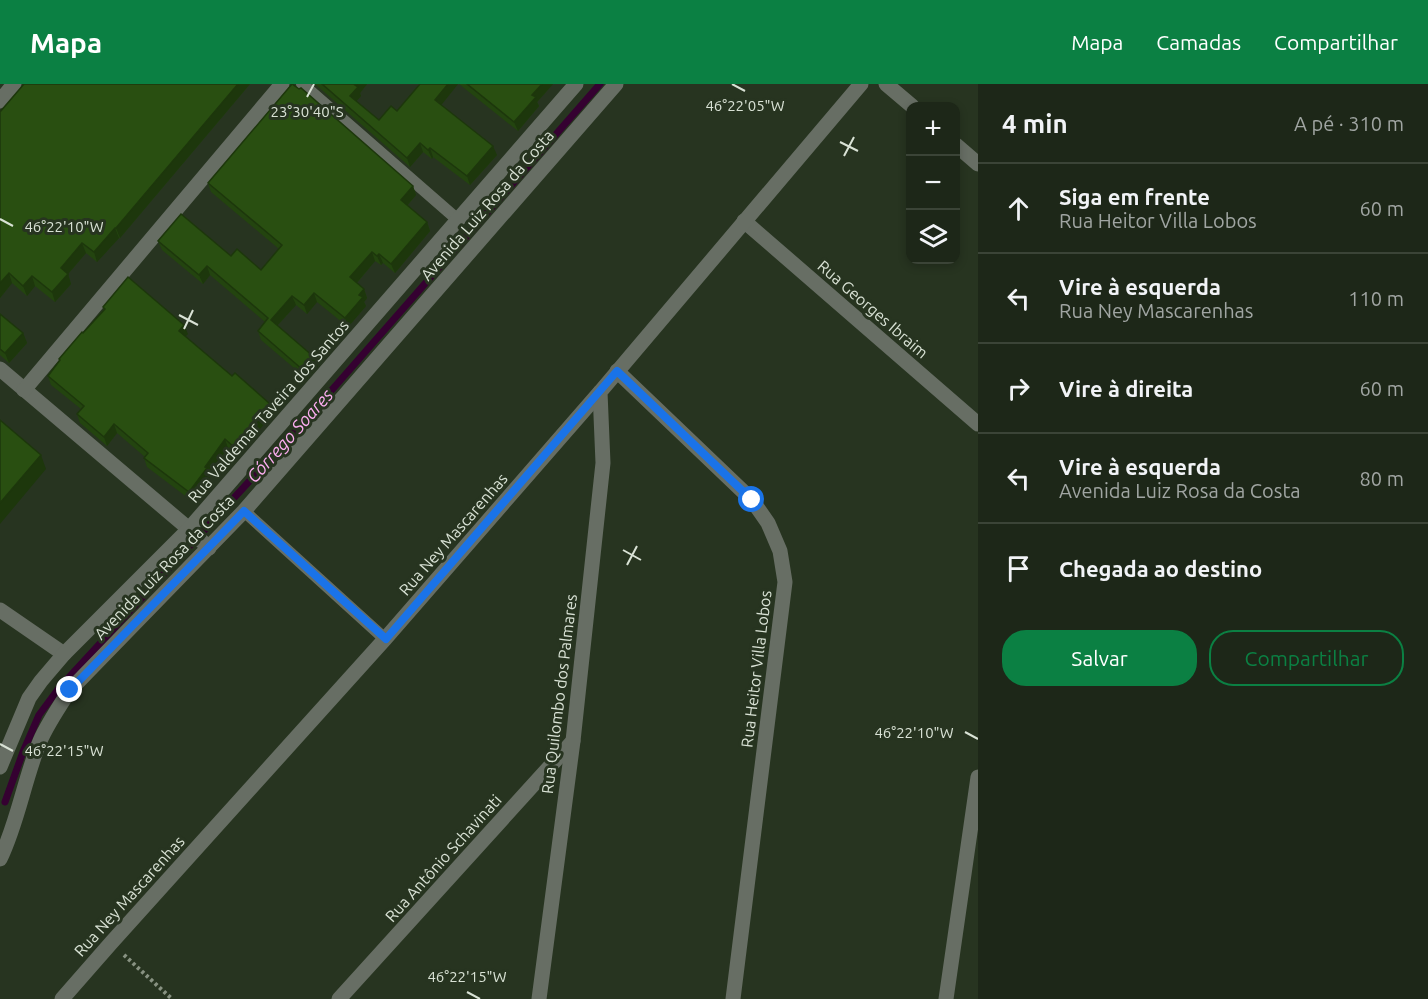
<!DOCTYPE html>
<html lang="pt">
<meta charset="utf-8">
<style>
body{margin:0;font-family:Ubuntu,sans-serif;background:#252f21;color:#f1f3f6}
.controls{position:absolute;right:18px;top:18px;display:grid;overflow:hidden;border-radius:12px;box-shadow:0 3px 9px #0003}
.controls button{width:54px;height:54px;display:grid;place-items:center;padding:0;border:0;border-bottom:2px solid #3b4437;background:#1d2718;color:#f1f3f6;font:30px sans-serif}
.stop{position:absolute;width:18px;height:18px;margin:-14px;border:4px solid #1a73e8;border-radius:50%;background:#fff}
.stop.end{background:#1a73e8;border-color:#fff;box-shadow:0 2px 6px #0008}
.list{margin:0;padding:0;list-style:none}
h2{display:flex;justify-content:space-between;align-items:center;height:78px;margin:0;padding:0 24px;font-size:26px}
h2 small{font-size:20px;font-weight:400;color:#a0a5a2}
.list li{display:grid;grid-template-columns:39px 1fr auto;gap:18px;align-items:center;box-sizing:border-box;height:90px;padding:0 24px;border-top:2px solid #3b4437}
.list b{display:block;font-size:22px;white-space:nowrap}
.list p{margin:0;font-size:20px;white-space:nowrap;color:#a0a5a2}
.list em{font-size:20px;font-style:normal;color:#a0a5a2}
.actions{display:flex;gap:12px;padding:18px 24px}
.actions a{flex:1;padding:14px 0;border:2px solid #0b8043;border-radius:24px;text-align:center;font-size:21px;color:#0b8043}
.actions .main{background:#0b8043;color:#fff}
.icon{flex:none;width:33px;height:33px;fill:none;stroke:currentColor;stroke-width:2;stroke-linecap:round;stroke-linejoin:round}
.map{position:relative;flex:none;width:978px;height:915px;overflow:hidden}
header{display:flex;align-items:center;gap:36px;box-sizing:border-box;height:84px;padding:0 30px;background:#0b8043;color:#fff}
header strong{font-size:28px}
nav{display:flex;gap:33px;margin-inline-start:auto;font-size:21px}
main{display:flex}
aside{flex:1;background:#1d2718}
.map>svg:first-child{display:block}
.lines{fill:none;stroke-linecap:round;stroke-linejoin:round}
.stream{stroke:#350131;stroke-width:7}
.path{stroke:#889282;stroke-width:4;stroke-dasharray:3 3;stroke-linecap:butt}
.service{stroke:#676e64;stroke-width:12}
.minor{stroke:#676e64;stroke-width:15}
.tertiary{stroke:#676e64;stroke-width:15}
.wall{fill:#23440f}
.shaded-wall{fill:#1d370c}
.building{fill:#294f11;stroke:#1d370c;stroke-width:1.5}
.route{stroke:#1a73e8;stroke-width:8}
.ticks{fill:none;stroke:#d9e2d5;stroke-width:2}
.labels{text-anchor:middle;stroke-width:6;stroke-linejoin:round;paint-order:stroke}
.street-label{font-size:16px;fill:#d9e2d5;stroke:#273420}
.water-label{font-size:18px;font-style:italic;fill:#fdaef1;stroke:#273420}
.ticks-label{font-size:15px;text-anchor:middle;fill:#d9e2d5;stroke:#273420;stroke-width:6;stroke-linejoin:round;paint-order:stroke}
</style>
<header>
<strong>Mapa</strong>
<nav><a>Mapa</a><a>Camadas</a><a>Compartilhar</a></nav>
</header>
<main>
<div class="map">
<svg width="978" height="915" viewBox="0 0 978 915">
<rect width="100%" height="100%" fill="#273420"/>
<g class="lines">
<path class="stream" d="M 5,718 L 23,668 L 39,631 L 59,604 L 302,340 L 600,0"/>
<path class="path" d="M 124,871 L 172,915"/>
<g class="service">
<path d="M 302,0 L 458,136"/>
<path d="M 244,427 L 385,555"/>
</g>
<g class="minor">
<path d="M 886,0 L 912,22"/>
<path d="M 0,17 L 14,0"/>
<path d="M 956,61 L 978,80"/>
<path d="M 744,137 L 978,340"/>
<path d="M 0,285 L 189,445 L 209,464"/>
<path d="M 617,287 L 752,416 L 768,439 L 780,467 L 785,498 L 733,915"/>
<path d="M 24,306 L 282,0"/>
<path d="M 0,526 L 64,570"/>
<path d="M 0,683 L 29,614 L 41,597 L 64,570 L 189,445 L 576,0"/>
<path d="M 0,775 C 18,738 24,696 40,657 C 48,639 59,623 70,606 L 244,427 L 616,0"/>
<path d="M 62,915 L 111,859 L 385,555 L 600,308"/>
<path d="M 339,915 L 573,657"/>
<path d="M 946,915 L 978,693"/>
</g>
<path class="tertiary" d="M 539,915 L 573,657 L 603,379 L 600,308 L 861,0"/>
</g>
<g class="wall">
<path d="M 250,0 L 120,154 L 119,154 L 97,178 L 86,169 L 68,190 L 71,200 L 55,218 L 35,202 L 27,212 L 12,199 L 0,214 L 0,28 Z"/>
<path d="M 315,0 L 367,0 L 360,9 L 361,12 L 356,17 L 379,36 L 397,27 L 420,0 L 458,0 L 441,21 L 497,71 L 470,101 L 433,73 L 432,75 L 423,68 L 410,83 Z"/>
<path d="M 459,0 L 553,0 L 537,18 L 539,22 L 518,47 Z"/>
<path d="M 208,99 L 413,102 L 416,111 L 407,122 L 427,138 L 430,147 L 395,189 L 383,179 L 381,181 L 375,177 L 357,199 L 364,205 L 367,214 L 364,218 L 366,222 L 348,243 L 317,218 L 307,230 L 296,221 L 277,242 L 318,282 L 307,295 L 261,256 L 258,247 L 265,238 L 210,191 L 203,200 L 162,166 L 158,157 L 261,186 L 279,165 L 211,108 Z"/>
<path d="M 103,223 L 188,250 L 185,252 L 232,292 L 270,320 L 274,329 L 250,356 L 251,359 L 239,373 L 228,364 L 209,390 L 210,393 L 192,417 L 147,383 L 144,374 L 145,373 L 117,349 L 107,362 L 80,339 L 77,330 L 81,325 L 51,301 L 48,292 L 60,277 L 59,275 L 83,249 L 104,226 Z"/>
<path d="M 0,230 L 23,249 L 27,259 L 9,279 L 0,271 Z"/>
</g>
<g class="shaded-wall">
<path d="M 238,0 L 250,0 L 120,154 L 116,144 Z"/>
<path d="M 357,0 L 367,0 L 360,9 L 361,12 L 353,21 L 350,12 Z"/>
<path d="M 448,0 L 458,0 L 438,25 L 435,16 Z"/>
<path d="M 542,0 L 553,0 L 537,18 L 539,22 L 518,47 L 514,38 L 532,11 Z"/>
<path d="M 420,59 L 423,68 L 410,83 L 407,74 Z"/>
<path d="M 493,62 L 497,71 L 470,101 L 467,92 Z"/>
<path d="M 430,64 L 433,73 L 432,75 L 428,66 Z"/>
<path d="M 413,102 L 416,111 L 404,125 L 401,116 Z"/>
<path d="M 427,138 L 430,147 L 395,189 L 391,180 Z"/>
<path d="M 115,144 L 119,154 L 97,178 L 94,168 Z"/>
<path d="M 82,159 L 86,169 L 68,190 L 71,200 L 55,218 L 52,208 L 61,184 Z"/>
<path d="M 372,168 L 375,177 L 354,202 L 350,193 Z"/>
<path d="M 379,170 L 383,179 L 381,181 L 377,172 Z"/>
<path d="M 207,182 L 210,191 L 203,200 L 199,191 Z"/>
<path d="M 9,189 L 12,199 L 0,214 L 0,199 Z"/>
<path d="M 32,192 L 35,202 L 27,212 L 23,202 Z"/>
<path d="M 364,205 L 367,214 L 364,218 L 366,222 L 348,243 L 345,234 L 359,211 Z"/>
<path d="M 314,209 L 317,218 L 307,230 L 304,221 Z"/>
<path d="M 292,212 L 296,221 L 274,245 L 271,236 Z"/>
<path d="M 184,241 L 188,250 L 182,256 L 179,247 Z"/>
<path d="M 23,249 L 27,259 L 9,279 L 5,269 Z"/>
<path d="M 314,273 L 318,282 L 307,295 L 303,286 Z"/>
<path d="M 270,320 L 274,329 L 250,356 L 251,359 L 239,373 L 235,364 L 246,348 Z"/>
<path d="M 114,340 L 117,349 L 107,362 L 104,353 Z"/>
<path d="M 225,355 L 228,364 L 209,390 L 210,393 L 192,417 L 189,408 L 205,383 Z"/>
<path d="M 41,371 L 46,385 L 0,440 L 0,419 Z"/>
</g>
<g class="building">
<path d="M 24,0 L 238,0 L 116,144 L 115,144 L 94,168 L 82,159 L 61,184 L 68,190 L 52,208 L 32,192 L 23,202 L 9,189 L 0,199 L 0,28 Z"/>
<path d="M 292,0 L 299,5 L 301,4 L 413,102 L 401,116 L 427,138 L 391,180 L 379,170 L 377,172 L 372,168 L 350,193 L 364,205 L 359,211 L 363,213 L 345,234 L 314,209 L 304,221 L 292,212 L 271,236 L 314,273 L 303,286 L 258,247 L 268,234 L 207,182 L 199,191 L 158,157 L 181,130 L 231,172 L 237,165 L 261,186 L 282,161 L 208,99 Z"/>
<path d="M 322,0 L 357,0 L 355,1 L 358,3 L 350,12 L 379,36 L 391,22 L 397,27 L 420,0 L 448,0 L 435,16 L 493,62 L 467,92 L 430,64 L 428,66 L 420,59 L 407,74 Z"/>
<path d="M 467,0 L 542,0 L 532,11 L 536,13 L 514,38 Z"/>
<path d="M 128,193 L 184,241 L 179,247 L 232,292 L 235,289 L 270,320 L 246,348 L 248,350 L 235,364 L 225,355 L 205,383 L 207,384 L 189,408 L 144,374 L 148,369 L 114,340 L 104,353 L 77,330 L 84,322 L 48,292 L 60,276 L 59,275 L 82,248 L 83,249 L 105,225 L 103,223 Z"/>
<path d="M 0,230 L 23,249 L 5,269 L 0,265 Z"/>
<path d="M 0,336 L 41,371 L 0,419 Z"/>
</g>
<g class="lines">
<path class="route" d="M 70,606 L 244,427 L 386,555 L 617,287 L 752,416"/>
</g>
<path class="ticks" d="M 732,0 L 745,7M 307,13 L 314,0M 840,58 L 858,67M 844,72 L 854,53M 0,135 L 13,142M 179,231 L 198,241M 184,245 L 193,226M 623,466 L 641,476M 627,481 L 637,462M 965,648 L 978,655M 0,660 L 13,667M 467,908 L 480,915"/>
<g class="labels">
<g class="street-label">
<text transform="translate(487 121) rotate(-49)" y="6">Avenida Luiz Rosa da Costa</text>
<text transform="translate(873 225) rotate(41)" y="6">Rua Georges Ibraim</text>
<text transform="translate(268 327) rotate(-49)" y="6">Rua Valdemar Taveira dos Santos</text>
<text transform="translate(453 450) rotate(-49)" y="6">Rua Ney Mascarenhas</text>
<text transform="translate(164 483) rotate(-46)" y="6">Avenida Luiz Rosa da Costa</text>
<text transform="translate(756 585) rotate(-83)" y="6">Rua Heitor Villa Lobos</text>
<text transform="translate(559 610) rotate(-83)" y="6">Rua Quilombo dos Palmares</text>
<text transform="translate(443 774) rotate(-48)" y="6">Rua Antônio Schavinati</text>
<text transform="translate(129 812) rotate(-48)" y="6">Rua Ney Mascarenhas</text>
</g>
<g class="water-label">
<text transform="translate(290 352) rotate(-48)" y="6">Córrego Soares</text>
</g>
</g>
<g class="ticks-label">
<text x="745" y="27">46°22'05"W</text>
<text x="307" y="33">23°30'40"S</text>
<text x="64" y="148">46°22'10"W</text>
<text x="914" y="654">46°22'10"W</text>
<text x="64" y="672">46°22'15"W</text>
<text x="467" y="898">46°22'15"W</text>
</g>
</svg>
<div class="controls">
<button>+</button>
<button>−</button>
<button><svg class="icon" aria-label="layers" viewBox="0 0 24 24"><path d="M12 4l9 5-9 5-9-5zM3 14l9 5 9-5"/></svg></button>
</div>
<div class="stop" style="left:752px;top:416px"></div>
<div class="stop end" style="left:70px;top:606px"></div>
</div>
<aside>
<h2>4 min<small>A pé · 310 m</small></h2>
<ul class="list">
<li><svg class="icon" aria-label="ahead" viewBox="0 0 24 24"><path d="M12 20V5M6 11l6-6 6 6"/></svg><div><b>Siga em frente</b><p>Rua Heitor Villa Lobos</p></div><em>60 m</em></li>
<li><svg class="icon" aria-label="left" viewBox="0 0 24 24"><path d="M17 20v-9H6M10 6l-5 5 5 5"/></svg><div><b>Vire à esquerda</b><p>Rua Ney Mascarenhas</p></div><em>110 m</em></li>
<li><svg class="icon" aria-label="right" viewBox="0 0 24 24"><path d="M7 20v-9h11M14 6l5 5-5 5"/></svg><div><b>Vire à direita</b></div><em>60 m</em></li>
<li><svg class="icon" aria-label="left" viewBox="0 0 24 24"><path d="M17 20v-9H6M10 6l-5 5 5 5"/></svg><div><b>Vire à esquerda</b><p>Avenida Luiz Rosa da Costa</p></div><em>80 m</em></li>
<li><svg class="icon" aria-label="arrive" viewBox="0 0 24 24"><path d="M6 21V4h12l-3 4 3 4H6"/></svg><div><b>Chegada ao destino</b></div></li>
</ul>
<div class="actions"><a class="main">Salvar</a><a>Compartilhar</a></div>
</aside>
</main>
